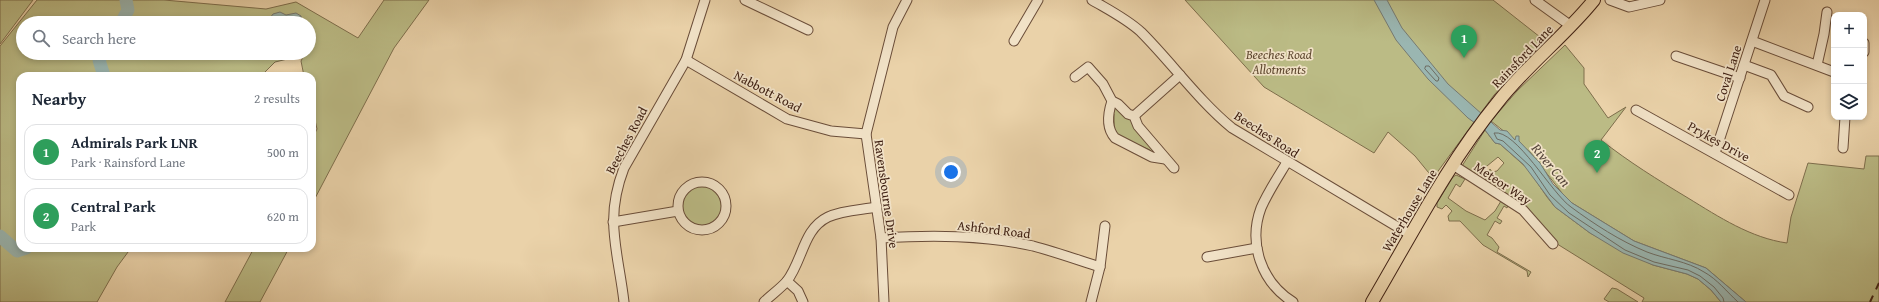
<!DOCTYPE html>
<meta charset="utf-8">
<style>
body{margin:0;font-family:"Gentium Book Plus",serif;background:#f2f2f3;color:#1f2937}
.controls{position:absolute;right:12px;top:12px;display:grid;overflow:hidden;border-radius:8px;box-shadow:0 2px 6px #0003}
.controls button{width:36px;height:36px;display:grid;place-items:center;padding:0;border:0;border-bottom:1px solid #e0e1e3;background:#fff;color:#1f2937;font:20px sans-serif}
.you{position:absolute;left:951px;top:172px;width:14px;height:14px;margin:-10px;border:3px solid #fff;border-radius:50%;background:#1a73e8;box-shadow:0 0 0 6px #1a73e833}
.badge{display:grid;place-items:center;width:26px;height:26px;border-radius:50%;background:#8f2418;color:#fff;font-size:13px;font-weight:700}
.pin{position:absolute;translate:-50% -33px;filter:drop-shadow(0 1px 2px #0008)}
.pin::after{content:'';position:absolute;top:21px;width:14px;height:12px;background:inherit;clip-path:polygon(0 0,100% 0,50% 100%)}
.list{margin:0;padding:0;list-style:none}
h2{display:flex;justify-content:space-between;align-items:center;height:52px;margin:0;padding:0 16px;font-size:17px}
h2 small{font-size:13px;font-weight:400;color:#747a83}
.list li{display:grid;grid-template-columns:26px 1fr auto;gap:12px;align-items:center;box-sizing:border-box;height:56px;margin:0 8px 8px;padding:0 8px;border:1px solid #e0e1e3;border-radius:12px}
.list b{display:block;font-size:15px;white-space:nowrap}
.list p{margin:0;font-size:13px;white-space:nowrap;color:#747a83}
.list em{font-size:13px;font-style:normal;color:#747a83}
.icon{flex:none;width:22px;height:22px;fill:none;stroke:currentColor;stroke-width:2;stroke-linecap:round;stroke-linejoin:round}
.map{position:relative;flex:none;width:1879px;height:302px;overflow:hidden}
.search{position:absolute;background:#fff;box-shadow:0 2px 6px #0003;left:16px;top:16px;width:300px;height:44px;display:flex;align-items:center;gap:10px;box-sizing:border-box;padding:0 14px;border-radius:22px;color:#747a83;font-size:15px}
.panel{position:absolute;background:#fff;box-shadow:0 2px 6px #0003;left:16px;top:72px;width:300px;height:180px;border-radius:12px}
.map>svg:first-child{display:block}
.green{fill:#bbbb85;stroke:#7e6e4c;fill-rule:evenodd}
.water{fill:#9ab6b1;stroke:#767a72}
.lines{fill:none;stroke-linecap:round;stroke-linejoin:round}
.shore{stroke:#6d6c62;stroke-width:1}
.river{stroke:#9ab6b1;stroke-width:13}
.minor-casing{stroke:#6a4d39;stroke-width:11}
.major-casing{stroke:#402114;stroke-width:14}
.minor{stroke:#f1e2c7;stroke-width:9}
.major{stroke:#ead2a9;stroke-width:12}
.rail{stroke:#402114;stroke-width:2;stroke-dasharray:7 7;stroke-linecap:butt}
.labels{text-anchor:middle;stroke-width:3.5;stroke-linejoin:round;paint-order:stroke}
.park-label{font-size:13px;font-style:italic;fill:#5f4830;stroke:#f1e2c7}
.street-label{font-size:13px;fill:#402114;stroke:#f1e2c7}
.water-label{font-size:14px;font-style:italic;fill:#56463b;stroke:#f1e2c7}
</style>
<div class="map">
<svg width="1879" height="302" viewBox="0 0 1879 302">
<rect width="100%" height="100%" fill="#ead2a9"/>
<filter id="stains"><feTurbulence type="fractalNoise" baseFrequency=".005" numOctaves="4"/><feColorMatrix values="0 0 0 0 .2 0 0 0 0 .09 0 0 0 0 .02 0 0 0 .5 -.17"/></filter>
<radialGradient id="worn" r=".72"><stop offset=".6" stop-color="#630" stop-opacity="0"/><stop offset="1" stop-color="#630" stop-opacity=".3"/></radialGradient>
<g class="green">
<path d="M 0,0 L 33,0 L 0,44 Z"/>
<path d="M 37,0 L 164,0 L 266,9 L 296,2 L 358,38 L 384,0 L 429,0 L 394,48 L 312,204 L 312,139 L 317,129 L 312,107 L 312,76 L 304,76 L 301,61 L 304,55 L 275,62 L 261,76 L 20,76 L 20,248 L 131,248 L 117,267 L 97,302 L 0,302 L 0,46 ZM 23,23 L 309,23 L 309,53 L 23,53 Z"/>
<path d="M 1185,0 L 1493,0 L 1540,37 L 1537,40 L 1541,44 L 1494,95 L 1433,178 L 1415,156 L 1388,132 L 1374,153 L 1264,87 Z"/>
<path d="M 1565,45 L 1584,68 L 1584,84 L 1608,118 L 1626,107 L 1601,140 C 1629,162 1658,180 1688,198 C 1719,217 1751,238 1787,243 L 1791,217 L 1808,163 L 1864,169 L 1866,156 L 1879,156 L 1879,302 L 1746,302 L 1706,268 L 1634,241 L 1572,203 L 1562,193 L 1530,152 L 1491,121 L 1517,91 Z"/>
<path d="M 1115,107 L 1128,116 L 1156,152 L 1153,154 L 1150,150 L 1127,140 L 1124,141 L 1112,129 L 1114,127 L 1114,114 L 1112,112 Z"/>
<path d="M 1485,130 L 1495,143 L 1500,144 L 1528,169 L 1547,197 L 1555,207 L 1590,233 L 1653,265 L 1687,274 L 1698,279 L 1711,290 L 1721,302 L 1642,302 L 1644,298 L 1554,242 L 1487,183 L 1485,178 L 1490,169 L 1492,172 L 1497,171 L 1504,163 L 1498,157 L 1476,175 L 1462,166 Z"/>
<path d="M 1456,175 L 1465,179 L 1460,187 L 1456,184 L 1448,198 L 1466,211 L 1485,220 L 1495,211 L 1501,201 L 1508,205 L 1507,208 L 1504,206 L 1497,218 L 1502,221 L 1500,224 L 1495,221 L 1487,235 L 1492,238 L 1499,247 L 1497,252 L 1531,272 L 1528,277 L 1527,271 L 1483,245 L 1460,221 L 1449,221 L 1448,216 L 1452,211 L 1446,205 L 1442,209 L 1437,207 L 1437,203 L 1453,177 Z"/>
<circle cx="702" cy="206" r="21"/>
<path d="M 254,248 L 289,248 L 260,302 L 225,302 Z"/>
<path d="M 1612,288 L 1617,289 L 1638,302 L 1609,302 L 1604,299 Z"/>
</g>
<g class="water">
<path d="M 1374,0 L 1387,0 L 1402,28 L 1448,84 L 1500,130 L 1507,131 L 1515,140 L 1516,136 L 1519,136 L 1519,141 L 1540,163 L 1553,184 L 1572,203 L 1634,241 L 1706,268 L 1746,302 L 1721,302 L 1711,290 L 1698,279 L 1687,274 L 1653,265 L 1623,253 L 1590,233 L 1555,207 L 1523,164 L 1500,144 L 1495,143 L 1485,130 L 1468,118 L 1428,79 L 1396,40 Z"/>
<path d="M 280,12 L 286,15 L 296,13 L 301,16 L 302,23 L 271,23 L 270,18 L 273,14 Z"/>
</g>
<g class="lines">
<g class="shore">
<path d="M 1426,66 L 1429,66 L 1439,78 L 1438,81 L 1436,81 L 1425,69 Z"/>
<path d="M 1724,302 L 1723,298 L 1714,287 L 1700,276 L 1688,270 L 1654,262 L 1625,250 L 1569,213 L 1550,195 L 1531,167 L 1503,141 L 1497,139 L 1494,133 C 1516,129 1552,194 1571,207 C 1594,224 1620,241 1647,252 C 1665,259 1687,261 1704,272 C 1717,279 1727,292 1738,302"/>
</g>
<g class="river">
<path d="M 121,23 L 128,10 L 126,0"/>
<path d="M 103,53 L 99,60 L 104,76"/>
<path d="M 0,236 L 17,251 L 26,248"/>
</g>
<defs>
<g id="minor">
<path d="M 745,0 L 808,30"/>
<path d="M 1092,0 C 1109,10 1127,19 1141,32 C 1172,63 1198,100 1232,128 L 1411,235"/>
<path d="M 1535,0 L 1571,26"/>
<path d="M 1610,0 L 1629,7 L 1660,0"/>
<path d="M 1014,41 L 1038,0"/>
<path d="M 1752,41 L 1834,72"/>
<path d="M 1864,43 L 1864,52"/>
<path d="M 1676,56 L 1740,78"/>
<path d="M 686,60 L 787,119 L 831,131 L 866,134"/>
<path d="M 1744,65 L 1771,75 L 1784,96 L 1808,107"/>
<path d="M 1817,65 L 1824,34 L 1827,12"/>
<path d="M 1075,77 L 1088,67 L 1103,84 L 1112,101 L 1118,104 L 1128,114 L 1134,116 L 1138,126 L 1174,168"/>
<path d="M 1112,101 C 1108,113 1106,128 1115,138 L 1152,157 L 1165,159"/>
<path d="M 1636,110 L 1789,195"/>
<path d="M 1134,116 L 1180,75"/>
<path d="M 1843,148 L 1845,117"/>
<path d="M 1715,153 L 1765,0"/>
<path d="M 1287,162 C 1278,177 1268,192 1261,208 C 1248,243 1261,282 1293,302"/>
<path d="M 1453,165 L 1523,210 L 1553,244"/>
<circle cx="702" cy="206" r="24"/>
<path d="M 613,222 L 678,211"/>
<path d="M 881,238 C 932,235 983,235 1033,246 C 1056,252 1078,260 1100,267"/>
<path d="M 1207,257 L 1257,248"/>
<path d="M 787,281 L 798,291 L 803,302"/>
<path d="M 624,302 C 618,250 604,220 624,168 L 686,60 L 705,0"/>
<path d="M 764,302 C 771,295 780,289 787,281 C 803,260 803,229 828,217 C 843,210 861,210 877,207"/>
<path d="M 884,302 L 881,238 L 866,134 L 893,27 L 907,0"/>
<path d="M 1091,302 L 1100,267 L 1105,226"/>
</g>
<path id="major" d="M 1372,302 C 1412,234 1448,163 1498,102 C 1527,65 1565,36 1594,0"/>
</defs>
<use href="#minor" class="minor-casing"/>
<use href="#major" class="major-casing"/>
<use href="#minor" class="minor"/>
<use href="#major" class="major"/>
<path class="rail" d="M 1870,302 L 1879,283"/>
</g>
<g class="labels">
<g class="park-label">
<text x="1279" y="59">Beeches Road<tspan x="1279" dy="15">Allotments</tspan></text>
</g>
<g class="street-label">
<text transform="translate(1522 56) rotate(-46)" y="5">Rainsford Lane</text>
<text transform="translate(1728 73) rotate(-72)" y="5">Coval Lane</text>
<text transform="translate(768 91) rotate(28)" y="5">Nabbott Road</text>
<text transform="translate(1267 134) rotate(33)" y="5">Beeches Road</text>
<text transform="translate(626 140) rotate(-62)" y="5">Beeches Road</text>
<text transform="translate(1719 141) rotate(29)" y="5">Prykes Drive</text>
<text transform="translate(1503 183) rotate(34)" y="5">Meteor Way</text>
<text transform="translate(887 194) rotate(82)" y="5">Ravensbourne Drive</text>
<text transform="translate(1409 210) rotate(-59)" y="5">Waterhouse Lane</text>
<text transform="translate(994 229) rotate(7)" y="5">Ashford Road</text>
</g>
<g class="water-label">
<text transform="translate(1551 165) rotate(50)" y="5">River Can</text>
</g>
</g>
<rect width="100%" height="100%" filter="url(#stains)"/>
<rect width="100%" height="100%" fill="url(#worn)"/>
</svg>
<div class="controls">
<button>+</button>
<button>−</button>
<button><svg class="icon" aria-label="layers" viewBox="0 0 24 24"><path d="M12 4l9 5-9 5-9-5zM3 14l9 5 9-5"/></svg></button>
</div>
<div class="you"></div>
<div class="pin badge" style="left:1464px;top:58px;background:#2e9e5b">1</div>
<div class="pin badge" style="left:1597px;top:173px;background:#2e9e5b">2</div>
<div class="search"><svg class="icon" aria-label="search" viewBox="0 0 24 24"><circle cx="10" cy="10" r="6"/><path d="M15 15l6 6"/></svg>Search here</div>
<section class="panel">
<h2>Nearby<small>2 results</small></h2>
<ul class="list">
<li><span class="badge" style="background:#2e9e5b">1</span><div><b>Admirals Park LNR</b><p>Park · Rainsford Lane</p></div><em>500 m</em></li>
<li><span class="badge" style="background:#2e9e5b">2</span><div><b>Central Park</b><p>Park</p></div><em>620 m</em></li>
</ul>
</section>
</div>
